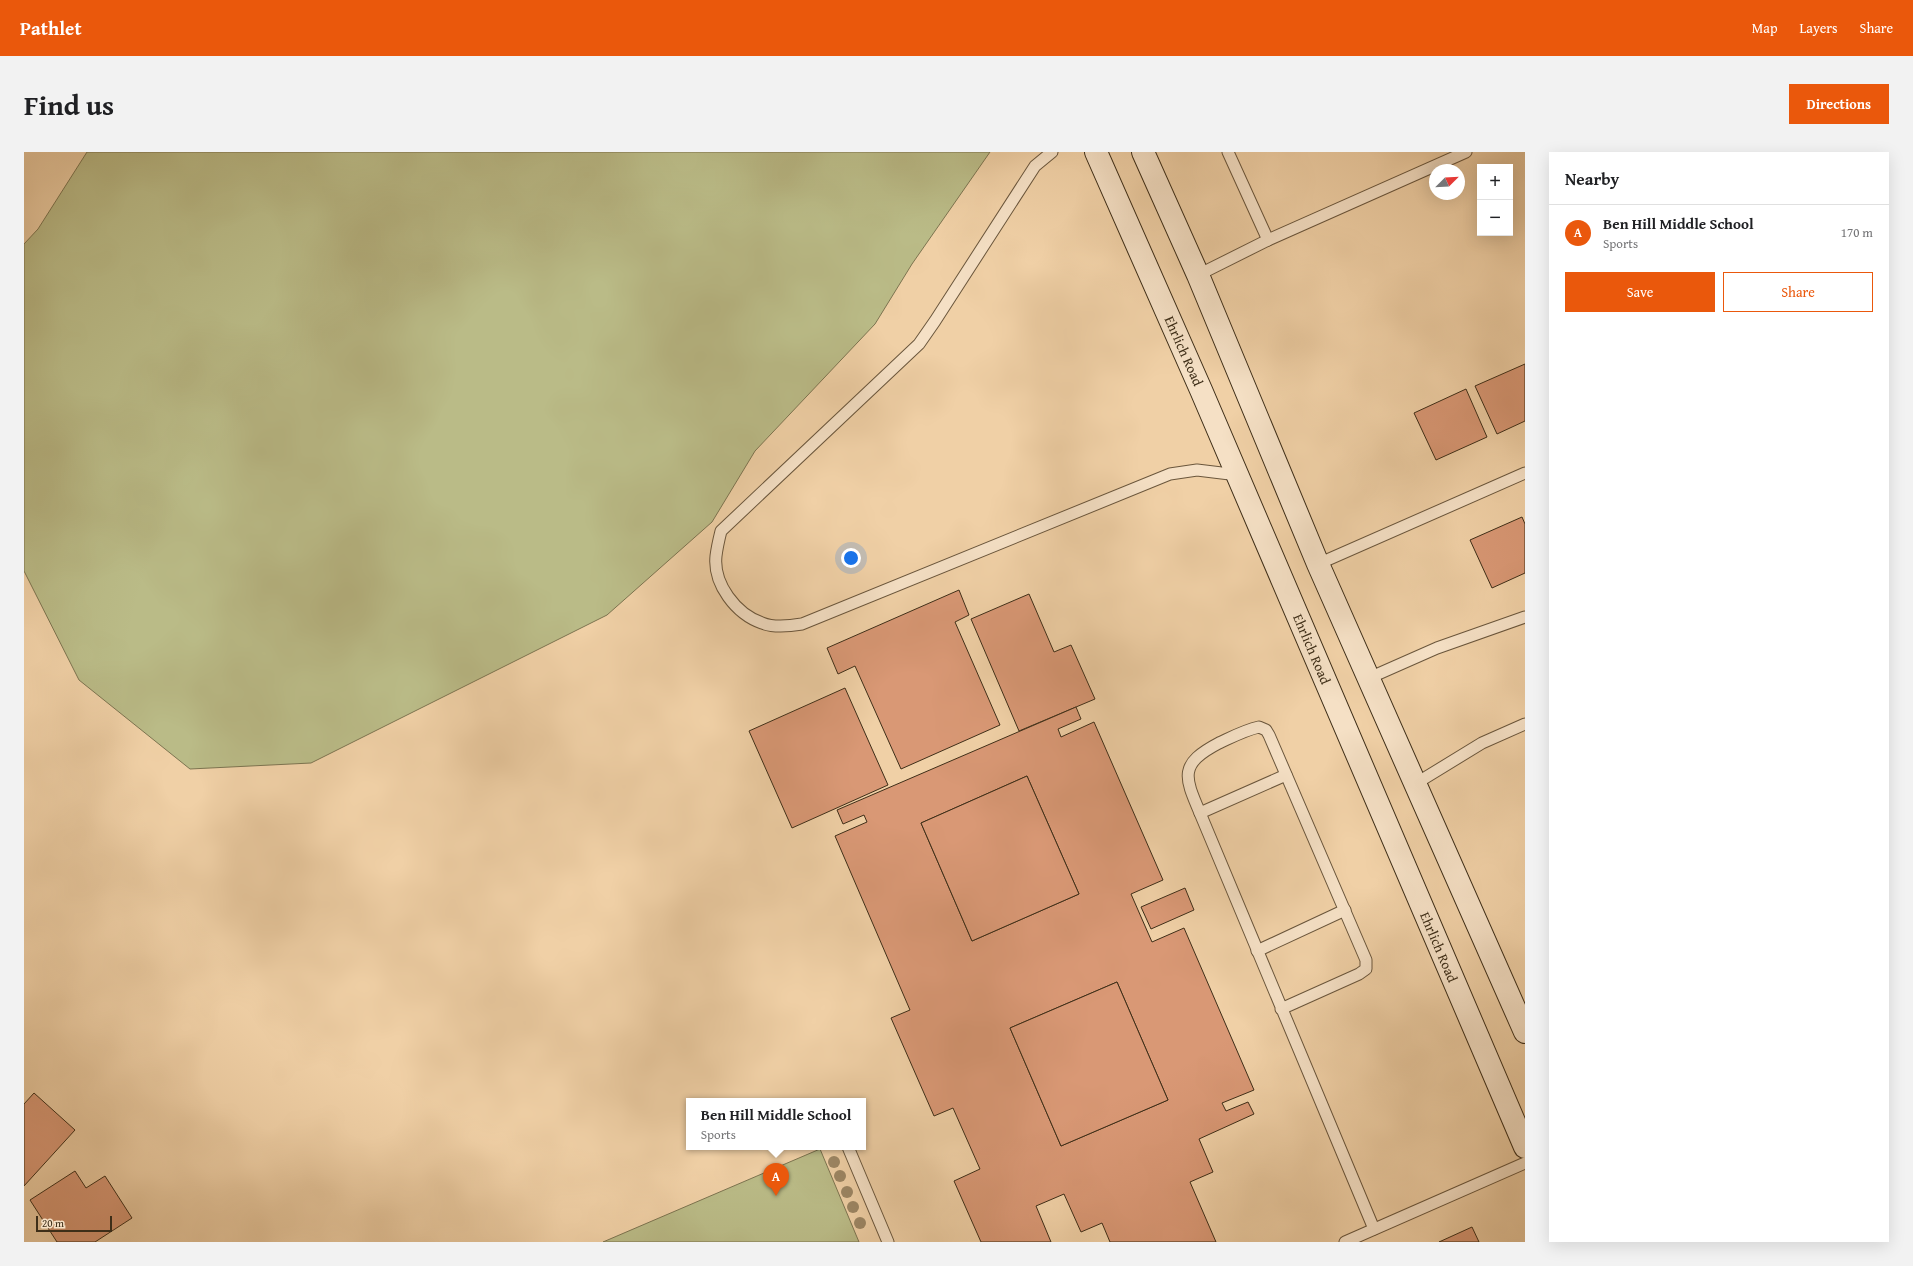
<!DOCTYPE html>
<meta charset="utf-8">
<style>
body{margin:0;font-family:"Gentium Book Plus",serif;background:#f2f2f2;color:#202124}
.controls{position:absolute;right:12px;top:12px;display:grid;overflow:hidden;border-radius:0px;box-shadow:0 4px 16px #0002}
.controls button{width:36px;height:36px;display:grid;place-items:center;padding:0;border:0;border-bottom:1px solid #e0e0e0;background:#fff;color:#202124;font:20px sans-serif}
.compass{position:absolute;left:1405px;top:12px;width:36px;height:36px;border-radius:50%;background:#fff;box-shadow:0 4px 16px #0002;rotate:66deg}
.scale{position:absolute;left:12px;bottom:10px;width:76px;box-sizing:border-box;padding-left:4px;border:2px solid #3e2e18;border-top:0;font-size:11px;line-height:14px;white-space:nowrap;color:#3e2e18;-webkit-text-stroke:3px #f5e0c5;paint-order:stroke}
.you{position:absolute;left:827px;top:406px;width:14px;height:14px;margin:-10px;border:3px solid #fff;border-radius:50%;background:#1a73e8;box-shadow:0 0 0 6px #1a73e833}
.badge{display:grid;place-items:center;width:26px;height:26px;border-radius:50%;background:#ea580c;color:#fff;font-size:13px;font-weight:700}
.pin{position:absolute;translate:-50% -33px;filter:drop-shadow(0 1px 2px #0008)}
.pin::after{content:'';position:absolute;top:21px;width:14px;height:12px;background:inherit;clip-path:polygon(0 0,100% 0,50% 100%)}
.popup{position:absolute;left:662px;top:946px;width:180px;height:52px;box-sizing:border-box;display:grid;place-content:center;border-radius:0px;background:#fff;filter:drop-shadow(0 1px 3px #0005);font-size:13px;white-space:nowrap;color:#757577}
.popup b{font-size:15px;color:#202124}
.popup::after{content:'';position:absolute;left:50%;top:100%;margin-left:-8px;border:8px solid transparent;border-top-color:#fff}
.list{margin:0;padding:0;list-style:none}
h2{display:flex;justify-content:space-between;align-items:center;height:52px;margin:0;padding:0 16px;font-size:17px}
h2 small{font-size:13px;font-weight:400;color:#757577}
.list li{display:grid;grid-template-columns:26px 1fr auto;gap:12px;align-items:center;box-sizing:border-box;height:56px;padding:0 16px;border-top:1px solid #e0e0e0}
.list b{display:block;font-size:15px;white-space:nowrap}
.list p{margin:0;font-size:13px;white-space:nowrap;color:#757577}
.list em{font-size:13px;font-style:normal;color:#757577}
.actions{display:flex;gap:8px;padding:12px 16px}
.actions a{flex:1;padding:9px 0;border:1px solid #ea580c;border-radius:0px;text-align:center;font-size:14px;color:#ea580c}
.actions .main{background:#ea580c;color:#fff}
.map{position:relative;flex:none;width:1501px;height:1090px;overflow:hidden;border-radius:0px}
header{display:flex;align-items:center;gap:24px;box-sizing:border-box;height:56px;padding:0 20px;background:#ea580c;color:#fff}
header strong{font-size:19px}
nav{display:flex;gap:22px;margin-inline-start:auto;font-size:14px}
.intro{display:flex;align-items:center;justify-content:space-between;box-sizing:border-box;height:96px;padding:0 24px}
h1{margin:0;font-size:28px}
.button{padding:10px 18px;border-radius:0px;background:#ea580c;color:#fff;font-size:14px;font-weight:700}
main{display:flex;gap:24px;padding:0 24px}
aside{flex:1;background:#fff;border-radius:0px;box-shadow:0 4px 16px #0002}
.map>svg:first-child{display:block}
.green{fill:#babb87;stroke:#7c7450}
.building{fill:#d99875;stroke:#3e2e18;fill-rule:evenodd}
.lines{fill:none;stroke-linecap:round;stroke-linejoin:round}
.lane-casing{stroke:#6a563c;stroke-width:13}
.secondary-casing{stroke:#3e2e18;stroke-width:24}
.lane{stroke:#f5e0c5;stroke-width:11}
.secondary{stroke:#f5e0c5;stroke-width:22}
.tree{fill:#9c8664}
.labels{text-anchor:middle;stroke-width:3;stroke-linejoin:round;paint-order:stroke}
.street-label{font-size:14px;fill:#3e2e18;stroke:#f5e0c5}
</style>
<header>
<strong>Pathlet</strong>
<nav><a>Map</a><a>Layers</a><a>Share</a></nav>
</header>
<div class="intro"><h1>Find us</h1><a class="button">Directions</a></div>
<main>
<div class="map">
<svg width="1501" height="1090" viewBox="0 0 1501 1090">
<rect width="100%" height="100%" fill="#f0d0a6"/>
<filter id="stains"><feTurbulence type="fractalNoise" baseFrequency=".005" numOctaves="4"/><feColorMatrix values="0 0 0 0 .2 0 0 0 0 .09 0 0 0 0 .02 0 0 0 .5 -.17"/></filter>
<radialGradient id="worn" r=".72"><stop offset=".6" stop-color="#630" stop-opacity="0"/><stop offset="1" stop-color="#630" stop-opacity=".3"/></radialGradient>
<g class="green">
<path d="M 63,0 L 966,0 L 888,112 L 851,172 L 731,299 L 688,370 L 583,463 L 287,611 L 166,617 L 55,528 L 0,419 L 0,92 L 14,77 Z"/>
<path d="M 796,997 L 835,1090 L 579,1090 Z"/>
</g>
<g class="building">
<path d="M 1501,212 L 1501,269 L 1473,282 L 1451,234 Z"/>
<path d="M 1442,237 L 1463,285 L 1412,308 L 1390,261 Z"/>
<path d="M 1498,365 L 1501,372 L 1501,421 L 1468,436 L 1446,388 Z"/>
<path d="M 935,438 L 945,463 L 931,470 L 976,573 L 877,617 L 831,514 L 814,522 L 803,496 Z"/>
<path d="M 1005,442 L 1030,500 L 1047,493 L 1071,547 L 995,579 L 947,467 Z"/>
<path d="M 821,536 L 864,633 L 768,676 L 725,579 Z"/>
<path d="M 1052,555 L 1057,567 L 1034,577 L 1037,585 L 1070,570 L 1139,728 L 1107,742 L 1128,790 L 1160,776 L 1230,938 L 1198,951 L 1202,959 L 1224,950 L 1230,962 L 1175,987 L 1189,1020 L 1166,1030 L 1192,1090 L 1086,1090 L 1078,1071 L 1057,1080 L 1040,1042 L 1012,1054 L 1027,1090 L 957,1090 L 930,1029 L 956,1017 L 929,956 L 910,964 L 867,866 L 886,858 L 811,684 L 843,670 L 840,663 L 819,672 L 813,658 ZM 1003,624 L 1055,742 L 948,789 L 897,671 ZM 1093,830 L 1144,948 L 1037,994 L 986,876 Z"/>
<path d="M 1003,624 L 1055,742 L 948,789 L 897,671 Z"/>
<path d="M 1161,736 L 1170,758 L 1127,777 L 1117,755 Z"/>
<path d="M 1093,830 L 1144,948 L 1037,994 L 986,876 Z"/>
<path d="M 10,941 L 51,978 L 0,1034 L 0,952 Z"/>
<path d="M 51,1019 L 62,1036 L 81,1024 L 108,1066 L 71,1090 L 33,1090 L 6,1048 Z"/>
<path d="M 1448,1075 L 1455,1090 L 1415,1090 Z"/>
</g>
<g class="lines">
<defs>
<g id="lane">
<path d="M 1028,0 L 1011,14 L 911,169 L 895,192 L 697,379 C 695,387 693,396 692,404 C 689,432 712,462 738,471 C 750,476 766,474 778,472 L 1146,322 L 1173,318 L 1214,323"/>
<path d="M 1204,0 L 1244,88"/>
<path d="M 1174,123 L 1244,88 L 1442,0"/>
<path d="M 1294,412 L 1501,321"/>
<path d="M 1345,526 L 1413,496 L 1501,465"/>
<path d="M 1391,632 L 1458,591 L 1501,572"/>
<path d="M 1176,661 L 1262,623"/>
<path d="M 1233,799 L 1321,758"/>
<path d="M 1257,857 L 1335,822 L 1342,817 L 1342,808 L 1245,583 L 1242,578 L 1235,575 C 1221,578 1208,585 1195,591 C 1155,612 1160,624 1176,661 L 1350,1077"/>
<path d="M 824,995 L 864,1090"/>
<path d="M 1321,1090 L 1501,1011"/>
</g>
<g id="secondary">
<path d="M 1072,0 L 1177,238 L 1501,995"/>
<path d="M 1119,0 L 1174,123 L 1294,412 L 1501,880"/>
</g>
</defs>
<use href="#lane" class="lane-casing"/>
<use href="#secondary" class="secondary-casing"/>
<use href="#lane" class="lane"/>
<use href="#secondary" class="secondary"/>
</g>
<g class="tree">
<circle cx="810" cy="1010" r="6"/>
<circle cx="816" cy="1024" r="6"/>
<circle cx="823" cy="1040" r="6"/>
<circle cx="829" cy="1055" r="6"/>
<circle cx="836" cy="1071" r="6"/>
</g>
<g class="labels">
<g class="street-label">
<text transform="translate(1160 199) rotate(66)" y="5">Ehrlich Road</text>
<text transform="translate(1288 497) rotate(67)" y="5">Ehrlich Road</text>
<text transform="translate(1415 795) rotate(67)" y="5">Ehrlich Road</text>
</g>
</g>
<rect width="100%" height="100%" filter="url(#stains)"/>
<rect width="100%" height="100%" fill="url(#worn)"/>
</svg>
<div class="controls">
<button>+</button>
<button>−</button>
</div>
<svg class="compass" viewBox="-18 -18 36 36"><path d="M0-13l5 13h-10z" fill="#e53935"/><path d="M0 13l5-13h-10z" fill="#757577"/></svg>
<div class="scale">20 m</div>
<div class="you"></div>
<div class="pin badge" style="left:752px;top:1044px">A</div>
<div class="popup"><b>Ben Hill Middle School</b>Sports</div>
</div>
<aside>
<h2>Nearby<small></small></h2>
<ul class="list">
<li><span class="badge">A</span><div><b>Ben Hill Middle School</b><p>Sports</p></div><em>170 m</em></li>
</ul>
<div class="actions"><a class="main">Save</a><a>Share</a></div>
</aside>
</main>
